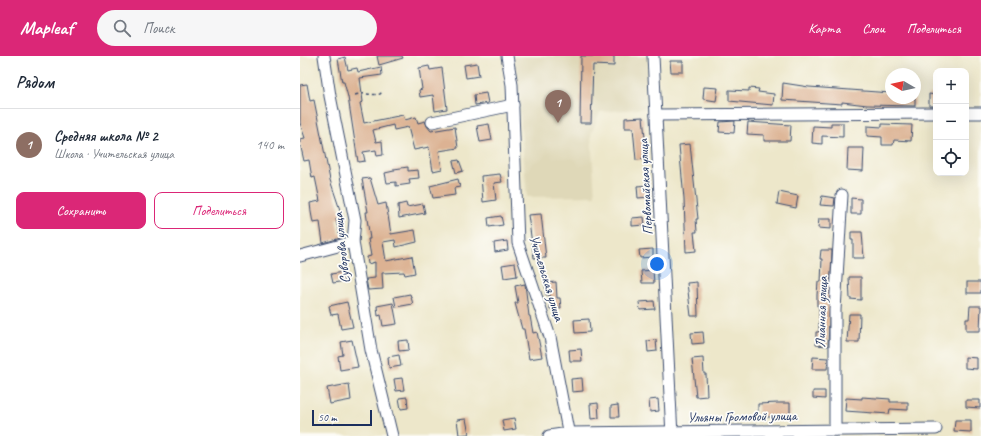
<!DOCTYPE html>
<html lang="ru">
<meta charset="utf-8">
<style>
body{margin:0;font-family:Caveat,sans-serif;background:#f6f6f7;color:#1f2937}
.controls{position:absolute;right:12px;top:12px;display:grid;overflow:hidden;border-radius:8px;box-shadow:0 4px 16px #0002}
.controls button{width:36px;height:36px;display:grid;place-items:center;padding:0;border:0;border-bottom:1px solid #e0e1e3;background:#fff;color:#1f2937;font:20px sans-serif}
.compass{position:absolute;left:585px;top:12px;width:36px;height:36px;border-radius:50%;background:#fff;box-shadow:0 4px 16px #0002;rotate:279deg}
.scale{position:absolute;left:12px;bottom:10px;width:60px;box-sizing:border-box;padding-left:4px;border:2px solid #1b2f5e;border-top:0;font-size:11px;line-height:14px;white-space:nowrap;color:#1b2f5e;-webkit-text-stroke:3px #fdfcf7;paint-order:stroke}
.you{position:absolute;left:357px;top:208px;width:14px;height:14px;margin:-10px;border:3px solid #fff;border-radius:50%;background:#1a73e8;box-shadow:0 0 0 6px #1a73e833}
.badge{display:grid;place-items:center;width:26px;height:26px;border-radius:50%;background:#db2777;color:#fff;font-size:13px;font-weight:700}
.pin{position:absolute;translate:-50% -33px;filter:drop-shadow(0 1px 2px #0008)}
.pin::after{content:'';position:absolute;top:21px;width:14px;height:12px;background:inherit;clip-path:polygon(0 0,100% 0,50% 100%)}
.list{margin:0;padding:0;list-style:none}
h2{display:flex;justify-content:space-between;align-items:center;height:52px;margin:0;padding:0 16px;font-size:17px}
h2 small{font-size:13px;font-weight:400;color:#747a83}
.list li{display:grid;grid-template-columns:26px 1fr auto;gap:12px;align-items:center;box-sizing:border-box;height:72px;padding:0 16px;border-top:1px solid #e0e1e3}
.list b{display:block;font-size:15px;white-space:nowrap}
.list p{margin:0;font-size:13px;white-space:nowrap;color:#747a83}
.list em{font-size:13px;font-style:normal;color:#747a83}
.actions{display:flex;gap:8px;padding:12px 16px}
.actions a{flex:1;padding:9px 0;border:1px solid #db2777;border-radius:8px;text-align:center;font-size:14px;color:#db2777}
.actions .main{background:#db2777;color:#fff}
.icon{flex:none;width:22px;height:22px;fill:none;stroke:currentColor;stroke-width:2;stroke-linecap:round;stroke-linejoin:round}
.map{position:relative;flex:none;width:681px;height:380px;overflow:hidden}
header{display:flex;align-items:center;gap:24px;box-sizing:border-box;height:56px;padding:0 20px;background:#db2777;color:#fff}
header strong{font-size:19px}
nav{display:flex;gap:22px;margin-inline-start:auto;font-size:14px}
.search{width:280px;height:36px;background:#f6f6f7;display:flex;align-items:center;gap:10px;box-sizing:border-box;padding:0 14px;border-radius:22px;color:#747a83;font-size:15px}
main{display:flex}
aside{flex:1;background:#fff}
.map>svg:first-child{display:block}
.built{fill:#dfd8b8}
.building{fill:#dcb293}
.lines{fill:none;stroke-linecap:round;stroke-linejoin:round}
.minor-casing{stroke:#3a4b6e;stroke-width:13}
.path{stroke:#3a4b6e;stroke-width:1.5;stroke-dasharray:3 3;stroke-linecap:butt}
.minor{stroke:#fff;stroke-width:11}
.labels{text-anchor:middle;stroke-width:3.5;stroke-linejoin:round;paint-order:stroke}
.street-label{font-size:14px;fill:#1b2f5e;stroke:#fdfcf7}
</style>
<header>
<strong>Mapleaf</strong>
<div class="search"><svg class="icon" aria-label="search" viewBox="0 0 24 24"><circle cx="10" cy="10" r="6"/><path d="M15 15l6 6"/></svg>Поиск</div>
<nav><a>Карта</a><a>Слои</a><a>Поделиться</a></nav>
</header>
<main>
<aside>
<h2>Рядом<small></small></h2>
<ul class="list">
<li><span class="badge" style="background:#8d6e63">1</span><div><b>Средняя школа № 2</b><p>Школа · Учительская улица</p></div><em>140 m</em></li>
</ul>
<div class="actions"><a class="main">Сохранить</a><a>Поделиться</a></div>
</aside>
<div class="map">
<svg width="681" height="380" viewBox="0 0 681 380">
<rect width="100%" height="100%" fill="#fdfcf7"/>
<filter id="ink" filterUnits="userSpaceOnUse"><feTurbulence type="fractalNoise" baseFrequency=".025" numOctaves="2"/><feDisplacementMap in="SourceGraphic" scale="8" xChannelSelector="R" yChannelSelector="G"/><feConvolveMatrix kernelMatrix="1 2 1 2 8 2 1 2 1" color-interpolation-filters="sRGB"/></filter>
<filter id="wash" filterUnits="userSpaceOnUse"><feTurbulence type="fractalNoise" baseFrequency=".012" numOctaves="4" result="noise"/><feDisplacementMap in="SourceGraphic" scale="16" xChannelSelector="R" yChannelSelector="G"/><feGaussianBlur stdDeviation="0.9" result="paint"/><feColorMatrix in="noise" values="0 0 0 0 0 0 0 0 0 0 0 0 0 0 0 0 0 1.4 0 .05"/><feComposite in="paint" operator="in"/></filter>
<g filter="url(#wash)">
<rect width="100%" height="100%" fill="#ede7ca"/>
<path class="built" d="M 213,0 L 348,0 L 350,52 L 300,56 L 291,78 L 295,140 L 227,141 L 218,35 Z"/>
<g id="blocks">
<g class="building">
<path d="M 77,0 L 102,0 L 103,2 L 79,9 Z"/>
<path d="M 281,0 L 314,0 L 314,10 L 293,9 L 291,67 L 280,67 Z"/>
<path d="M 45,1 L 48,14 L 57,12 L 58,16 L 81,11 L 82,19 L 60,22 L 63,46 L 60,47 L 64,67 L 103,59 L 105,64 L 116,61 L 118,67 L 125,65 L 127,70 L 131,75 L 155,71 L 158,92 L 139,95 L 142,113 L 133,115 L 129,91 L 114,94 L 108,71 L 94,74 L 93,69 L 73,74 L 76,86 L 82,85 L 83,99 L 77,100 L 76,94 L 63,96 L 65,105 L 58,106 L 48,41 L 44,26 L 42,26 L 38,3 Z"/>
<path d="M 370,5 L 383,5 L 383,16 L 371,16 Z"/>
<path d="M 177,7 L 179,20 L 166,22 L 164,9 Z"/>
<path d="M 129,10 L 130,14 L 142,12 L 147,53 L 135,55 L 133,39 L 120,41 L 119,34 L 122,33 L 119,12 Z"/>
<path d="M 483,27 L 509,31 L 591,37 L 591,42 L 615,42 L 615,50 L 567,49 L 542,46 L 542,48 L 482,44 Z"/>
<path d="M 7,28 L 10,45 L 14,44 L 30,124 L 40,154 L 42,162 L 36,163 L 39,178 L 43,177 L 44,181 L 23,187 L 20,166 L 13,167 L 11,156 L 10,147 L 20,145 L 15,121 L 12,122 L 9,104 L 4,105 L 0,87 L 0,83 L 5,82 L 0,67 L 0,29 Z"/>
<path d="M 404,31 L 418,32 L 416,45 L 403,43 Z"/>
<path d="M 449,32 L 459,33 L 458,36 L 474,38 L 473,49 L 429,45 L 429,34 L 449,35 Z"/>
<path d="M 186,37 L 188,47 L 175,49 L 174,39 Z"/>
<path d="M 629,38 L 636,39 L 636,50 L 629,50 Z"/>
<path d="M 343,61 L 347,103 L 336,104 L 333,72 L 325,72 L 325,62 Z"/>
<path d="M 435,65 L 434,77 L 419,76 L 420,66 Z"/>
<path d="M 448,66 L 491,69 L 490,85 L 464,85 L 464,79 L 447,78 Z"/>
<path d="M 531,67 L 543,67 L 543,81 L 522,80 L 522,88 L 512,87 L 513,70 L 531,71 Z"/>
<path d="M 189,68 L 192,84 L 180,86 L 177,70 Z"/>
<path d="M 582,68 L 612,69 L 611,85 L 594,84 L 593,89 L 582,89 L 582,81 L 567,80 L 567,70 L 582,71 Z"/>
<path d="M 390,88 L 398,163 L 396,163 L 397,176 L 394,176 L 396,195 L 386,196 L 384,143 L 379,89 Z"/>
<path d="M 548,92 L 564,92 L 563,115 L 547,114 Z"/>
<path d="M 159,104 L 163,115 L 156,117 L 153,105 Z"/>
<path d="M 108,111 L 108,115 L 118,114 L 119,122 L 109,123 L 110,128 L 96,130 L 96,126 L 87,127 L 85,117 L 94,115 L 94,113 Z"/>
<path d="M 200,118 L 202,126 L 194,127 L 196,144 L 183,146 L 181,120 Z"/>
<path d="M 70,122 L 78,149 L 86,147 L 91,178 L 115,174 L 117,186 L 96,191 L 95,184 L 83,186 L 86,205 L 112,200 L 115,217 L 105,219 L 104,216 L 82,217 L 83,233 L 68,234 L 66,223 L 75,222 L 75,206 L 68,208 L 67,201 L 71,200 L 68,183 L 70,183 L 66,156 L 68,156 L 62,123 Z"/>
<path d="M 158,123 L 160,131 L 154,132 L 155,139 L 133,142 L 130,130 Z"/>
<path d="M 348,129 L 349,141 L 338,142 L 337,130 Z"/>
<path d="M 479,136 L 498,140 L 496,152 L 477,148 Z"/>
<path d="M 522,140 L 535,142 L 534,150 L 520,149 Z"/>
<path d="M 551,142 L 561,143 L 561,158 L 551,158 Z"/>
<path d="M 106,147 L 107,151 L 123,148 L 125,157 L 99,162 L 98,149 Z"/>
<path d="M 241,158 L 246,202 L 234,202 L 228,159 Z"/>
<path d="M 201,160 L 203,169 L 189,171 L 188,162 Z"/>
<path d="M 344,161 L 345,169 L 332,170 L 332,162 Z"/>
<path d="M 519,163 L 531,163 L 531,173 L 518,172 Z"/>
<path d="M 551,176 L 562,176 L 564,202 L 553,202 L 553,184 L 551,184 Z"/>
<path d="M 207,185 L 208,194 L 195,196 L 194,187 Z"/>
<path d="M 353,193 L 353,201 L 340,202 L 339,194 Z"/>
<path d="M 521,194 L 532,194 L 528,290 L 516,289 L 516,276 L 519,276 L 519,250 L 517,250 L 517,239 L 518,226 L 521,226 L 522,203 L 520,203 Z"/>
<path d="M 215,207 L 217,220 L 204,222 L 202,209 Z"/>
<path d="M 353,214 L 354,227 L 342,227 L 341,215 Z"/>
<path d="M 43,216 L 45,225 L 33,227 L 31,218 Z"/>
<path d="M 549,221 L 561,221 L 561,244 L 550,243 Z"/>
<path d="M 256,226 L 257,242 L 260,242 L 261,252 L 250,253 L 249,238 L 246,239 L 245,227 Z"/>
<path d="M 397,226 L 398,260 L 391,260 L 387,227 Z"/>
<rect x="667" y="226" width="14" height="11"/>
<path d="M 225,228 L 229,260 L 230,260 L 233,277 L 237,276 L 242,301 L 229,303 L 224,273 L 222,273 L 215,247 L 218,247 L 215,230 Z"/>
<path d="M 110,238 L 113,248 L 96,251 L 94,241 Z"/>
<path d="M 354,245 L 355,253 L 340,254 L 339,246 Z"/>
<path d="M 47,246 L 53,271 L 41,273 L 38,258 L 31,259 L 29,250 Z"/>
<path d="M 93,247 L 97,268 L 83,270 L 81,259 L 78,260 L 77,250 Z"/>
<path d="M 670,250 L 681,250 L 680,275 L 666,275 L 666,263 L 669,263 Z"/>
<path d="M 549,258 L 560,258 L 559,286 L 547,286 Z"/>
<path d="M 289,263 L 290,276 L 275,277 L 274,264 Z"/>
<path d="M 403,276 L 404,287 L 392,288 L 391,277 Z"/>
<path d="M 52,284 L 58,311 L 40,314 L 38,300 L 43,299 L 41,286 Z"/>
<path d="M 108,284 L 109,294 L 99,295 L 98,285 Z"/>
<path d="M 356,284 L 357,295 L 348,296 L 347,285 Z"/>
<path d="M 281,293 L 282,305 L 270,305 L 269,294 Z"/>
<path d="M 99,299 L 101,310 L 89,312 L 88,301 Z"/>
<path d="M 513,301 L 528,302 L 527,313 L 512,313 Z"/>
<path d="M 665,301 L 677,302 L 677,313 L 665,312 Z"/>
<path d="M 403,302 L 404,318 L 406,318 L 407,340 L 396,341 L 392,303 Z"/>
<path d="M 102,322 L 104,334 L 96,335 L 94,323 Z"/>
<path d="M 282,322 L 283,335 L 272,336 L 271,323 Z"/>
<path d="M 49,328 L 51,344 L 30,348 L 27,332 Z"/>
<path d="M 513,335 L 525,335 L 525,343 L 513,342 Z"/>
<path d="M 107,341 L 108,352 L 101,353 L 99,342 Z"/>
<path d="M 562,341 L 590,343 L 590,346 L 608,346 L 608,354 L 590,353 L 589,358 L 545,355 L 546,342 L 562,343 Z"/>
<path d="M 358,343 L 359,355 L 350,356 L 349,344 Z"/>
<path d="M 666,344 L 680,344 L 680,352 L 666,351 Z"/>
<path d="M 298,347 L 299,362 L 291,363 L 290,348 Z"/>
<path d="M 478,347 L 490,347 L 490,361 L 458,361 L 458,348 Z"/>
<path d="M 318,349 L 319,361 L 311,361 L 311,350 Z"/>
<path d="M 214,362 L 216,373 L 204,375 L 202,364 Z"/>
<path d="M 166,363 L 169,378 L 159,379 L 157,364 Z"/>
<path d="M 655,364 L 671,364 L 671,376 L 654,375 Z"/>
</g>
</g>
</g>
<g filter="url(#ink)">
<use href="#blocks" fill-opacity="0" stroke="#3a4b6e" stroke-width="1"/>
<g class="lines">
<defs>
<g id="minor">
<path d="M 24,0 L 30,40 L 55,164 L 53,186 L 71,294 L 92,380"/>
<path d="M 207,0 L 212,29 L 218,187 L 250,281 L 269,380"/>
<path d="M 353,0 L 372,380"/>
<path d="M 666,57 L 681,57"/>
<path d="M 356,59 L 636,57"/>
<path d="M 132,66 L 213,49"/>
<path d="M 0,200 L 53,186"/>
<path d="M 535,374 L 535,254 L 542,139"/>
<path d="M 249,380 L 269,377 L 636,373"/>
</g>
</defs>
<use href="#minor" class="minor-casing"/>
<path class="path" d="M 55,39 C 66,36 70,40 80,38 L 83,35"/>
<use href="#minor" class="minor"/>
</g>
</g>
<g class="labels">
<g class="street-label">
<text transform="translate(345 131) rotate(-93)" y="5">Первомайская улица</text>
<text transform="translate(41 192) rotate(-96)" y="5">Суворова улица</text>
<text transform="translate(247 222) rotate(73)" y="5">Учительская улица</text>
<text transform="translate(521 256) rotate(-88)" y="5">Лианная улица</text>
<text transform="translate(442 360) rotate(-1)" y="5">Ульяны Громовой улица</text>
</g>
</g>
</svg>
<div class="controls">
<button>+</button>
<button>−</button>
<button><svg class="icon" aria-label="locate" viewBox="0 0 24 24"><circle cx="12" cy="12" r="6"/><path d="M12 2v4M12 18v4M2 12h4M18 12h4"/></svg></button>
</div>
<svg class="compass" viewBox="-18 -18 36 36"><path d="M0-13l5 13h-10z" fill="#e53935"/><path d="M0 13l5-13h-10z" fill="#747a83"/></svg>
<div class="scale">50 m</div>
<div class="you"></div>
<div class="pin badge" style="left:258px;top:67px;background:#8d6e63">1</div>
</div>
</main>
